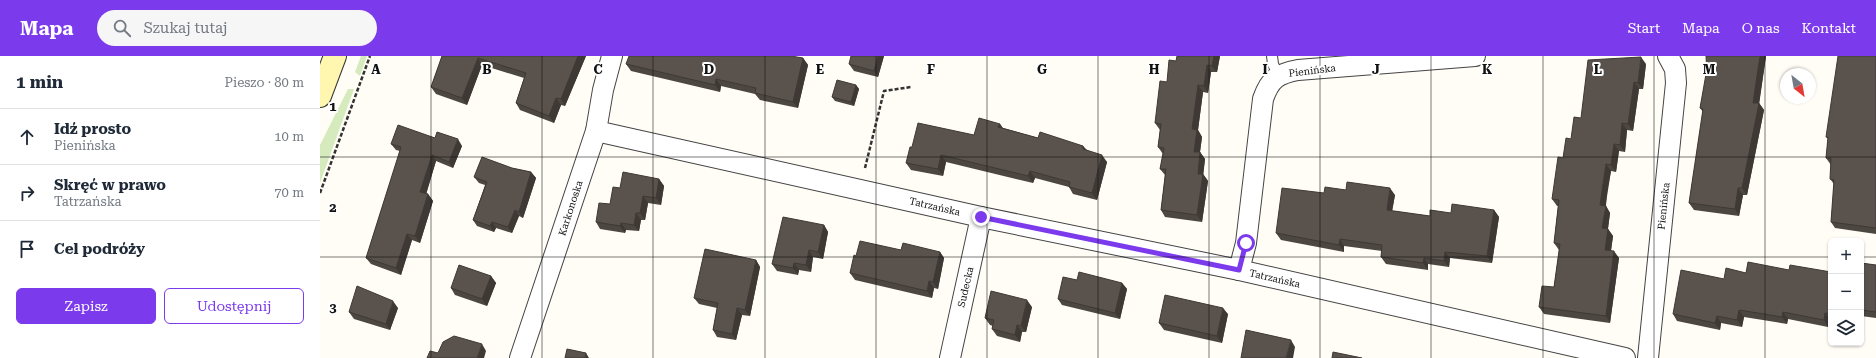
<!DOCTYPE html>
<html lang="pl">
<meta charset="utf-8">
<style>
body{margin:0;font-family:"Roboto Serif",serif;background:#f6f6f7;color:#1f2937}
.controls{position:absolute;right:12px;bottom:12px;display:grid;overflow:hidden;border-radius:6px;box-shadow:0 1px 3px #0004}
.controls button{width:36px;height:36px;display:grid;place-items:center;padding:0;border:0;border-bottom:1px solid #e0e1e3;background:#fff;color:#1f2937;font:20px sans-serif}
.compass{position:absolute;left:1460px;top:12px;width:36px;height:36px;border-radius:50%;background:#fff;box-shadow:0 1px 3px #0004;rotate:149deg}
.stop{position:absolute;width:12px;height:12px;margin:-9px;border:3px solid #7c3aed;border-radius:50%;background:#fff}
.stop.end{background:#7c3aed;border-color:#fff;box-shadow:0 1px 4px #0008}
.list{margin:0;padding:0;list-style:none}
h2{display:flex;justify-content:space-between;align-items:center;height:52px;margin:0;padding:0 16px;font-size:17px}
h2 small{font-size:13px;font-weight:400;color:#747a83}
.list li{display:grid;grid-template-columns:26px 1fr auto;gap:12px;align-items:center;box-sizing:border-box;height:56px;padding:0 16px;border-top:1px solid #e0e1e3}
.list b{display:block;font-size:15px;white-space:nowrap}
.list p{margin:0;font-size:13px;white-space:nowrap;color:#747a83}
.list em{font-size:13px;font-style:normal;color:#747a83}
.actions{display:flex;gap:8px;padding:12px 16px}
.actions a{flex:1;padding:9px 0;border:1px solid #7c3aed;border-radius:6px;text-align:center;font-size:14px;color:#7c3aed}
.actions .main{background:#7c3aed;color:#fff}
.icon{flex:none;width:22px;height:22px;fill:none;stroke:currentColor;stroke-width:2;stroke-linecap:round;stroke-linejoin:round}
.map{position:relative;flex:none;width:1556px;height:302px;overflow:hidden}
header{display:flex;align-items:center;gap:24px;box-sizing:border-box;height:56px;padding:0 20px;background:#7c3aed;color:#fff}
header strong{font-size:19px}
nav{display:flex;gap:22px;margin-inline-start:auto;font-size:14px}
.search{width:280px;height:36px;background:#f6f6f7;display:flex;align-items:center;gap:10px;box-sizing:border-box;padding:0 14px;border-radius:22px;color:#747a83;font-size:15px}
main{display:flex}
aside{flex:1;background:#fff}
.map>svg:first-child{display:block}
.green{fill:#d5ebbd}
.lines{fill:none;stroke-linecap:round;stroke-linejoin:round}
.service-casing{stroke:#444;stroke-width:12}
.minor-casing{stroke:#444;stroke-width:22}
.secondary-casing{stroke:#333;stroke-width:24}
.path{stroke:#333;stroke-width:2.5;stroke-dasharray:4 2;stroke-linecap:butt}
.service{stroke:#fff;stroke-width:10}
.minor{stroke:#fff;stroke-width:20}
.secondary{stroke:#fff6b0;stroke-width:22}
.wall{fill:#4d4742}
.shaded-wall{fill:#3f3936}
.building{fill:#5a524d;stroke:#3f3936}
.route{stroke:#7c3aed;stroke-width:5}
.grid{fill:none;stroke:#111;stroke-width:1;stroke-opacity:0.55}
.labels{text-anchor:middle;stroke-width:4;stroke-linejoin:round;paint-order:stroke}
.street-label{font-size:10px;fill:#111;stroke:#fff}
.grid-label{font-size:13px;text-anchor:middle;font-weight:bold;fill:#111;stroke:#fff;stroke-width:4;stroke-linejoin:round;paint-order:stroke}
</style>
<header>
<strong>Mapa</strong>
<div class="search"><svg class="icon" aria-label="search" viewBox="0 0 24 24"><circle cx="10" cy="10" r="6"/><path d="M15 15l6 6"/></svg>Szukaj tutaj</div>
<nav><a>Start</a><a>Mapa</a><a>O nas</a><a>Kontakt</a></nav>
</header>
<main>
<aside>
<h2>1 min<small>Pieszo · 80 m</small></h2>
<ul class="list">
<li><svg class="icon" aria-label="ahead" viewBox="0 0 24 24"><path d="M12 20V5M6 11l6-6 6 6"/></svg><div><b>Idź prosto</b><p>Pienińska</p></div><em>10 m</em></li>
<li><svg class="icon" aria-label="right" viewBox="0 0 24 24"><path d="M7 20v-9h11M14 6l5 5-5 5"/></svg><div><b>Skręć w prawo</b><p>Tatrzańska</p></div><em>70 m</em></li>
<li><svg class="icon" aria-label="arrive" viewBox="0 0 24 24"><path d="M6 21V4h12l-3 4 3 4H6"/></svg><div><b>Cel podróży</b></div></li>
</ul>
<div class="actions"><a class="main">Zapisz</a><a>Udostępnij</a></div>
</aside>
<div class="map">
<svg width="1556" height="302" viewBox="0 0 1556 302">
<rect width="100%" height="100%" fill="#fffdf5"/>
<g class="green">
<path d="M 41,0 L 47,0 L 40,20 L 35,16 Z"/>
<path d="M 28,33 L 34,33 L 0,127 L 0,89 Z"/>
</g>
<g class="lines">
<defs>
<path id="service" d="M 952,0 L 953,8 L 958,19"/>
<g id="minor">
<path d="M 276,75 L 661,161 L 919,214 L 1305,302"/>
<path d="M 919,214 L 926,187 L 943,43 C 950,23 957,18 978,14 L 1155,0"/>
<path d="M 200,302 L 276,75 L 283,34 L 292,0"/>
<path d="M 630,302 L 661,161"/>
<path d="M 1328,302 L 1356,27 L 1355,13 L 1348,0"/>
</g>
<path id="secondary" d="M 0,40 L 15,0"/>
</defs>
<use href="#service" class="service-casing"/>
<use href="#minor" class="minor-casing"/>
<use href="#secondary" class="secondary-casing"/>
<g class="path">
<path d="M 545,112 L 564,35 L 591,31"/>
<path d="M 0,137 L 50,0"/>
</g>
<use href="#service" class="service"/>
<use href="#minor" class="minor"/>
<use href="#secondary" class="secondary"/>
</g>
<g class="wall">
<path d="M 122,0 L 266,0 L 245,50 L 241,49 L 234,67 L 200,54 L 196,47 L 204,22 L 162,9 L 147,49 L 116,38 L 111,31 Z"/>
<path d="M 564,0 L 558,21 L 534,15 L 529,8 Z"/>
<path d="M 900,0 L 897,16 L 891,16 L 888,37 L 883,36 L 878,74 L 882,81 L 880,96 L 885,103 L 883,118 L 888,125 L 882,166 L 845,161 L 841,154 L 845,119 L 840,113 L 843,98 L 838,91 L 840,74 L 835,67 L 847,26 L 856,5 Z"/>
<path d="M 1446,0 L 1439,47 L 1444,54 L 1427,139 L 1423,139 L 1419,160 L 1374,154 L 1369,147 L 1383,56 L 1380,52 L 1387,18 Z"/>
<path d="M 1556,0 L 1556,178 L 1515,172 L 1511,166 L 1514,128 L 1510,123 L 1511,109 L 1506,102 L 1508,83 L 1506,81 Z"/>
<path d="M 483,2 L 488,9 L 478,52 L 440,44 L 435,38 L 401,30 L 400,36 L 311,15 L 306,8 Z"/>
<path d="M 1326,8 L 1323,33 L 1319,33 L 1313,75 L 1307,74 L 1305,96 L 1299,95 L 1296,116 L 1291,115 L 1287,135 L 1286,150 L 1290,157 L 1288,173 L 1293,180 L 1291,195 L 1299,202 L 1290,267 L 1224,258 L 1219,251 L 1234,231 L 1239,194 L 1234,187 L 1238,150 L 1237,150 L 1232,143 L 1243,102 L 1261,62 Z"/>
<path d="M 536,29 L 539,33 L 534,50 L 515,45 L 512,41 Z"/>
<path d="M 680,68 L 683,72 L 718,82 L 763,90 L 767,94 L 787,106 L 777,144 L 753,138 L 749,131 L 715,122 L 713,127 L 626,106 L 623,120 L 591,114 L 586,107 L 592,91 L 654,79 Z"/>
<path d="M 115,82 L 142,90 L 133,112 L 116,105 L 106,138 L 108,138 L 113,145 L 100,187 L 92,184 L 81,219 L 51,208 L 46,202 L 80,95 L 76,94 L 71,88 Z"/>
<path d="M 192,112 L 211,116 L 216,122 L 203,162 L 199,160 L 192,177 L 176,172 L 174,176 L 157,170 L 153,164 L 165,129 L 159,127 L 154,121 Z"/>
<path d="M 339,123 L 344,130 L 341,149 L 328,147 L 325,164 L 321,164 L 319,175 L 306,174 L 305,177 L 280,173 L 276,166 L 290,148 L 300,132 Z"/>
<path d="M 1026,134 L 1075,139 L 1072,155 L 1110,160 L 1131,157 L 1174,154 L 1179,161 L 1172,207 L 1130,202 L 1129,211 L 1108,208 L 1108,214 L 1066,208 L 1061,201 L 1062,195 L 1024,190 L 1024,196 L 961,184 L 956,177 L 1004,137 Z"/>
<path d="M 504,169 L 508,176 L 503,203 L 493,201 L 491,216 L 479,214 L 478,219 L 457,215 L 452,208 Z"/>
<path d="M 581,194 L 620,196 L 624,202 L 618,233 L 614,232 L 612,242 L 535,224 L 530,217 L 536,200 Z"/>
<path d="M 436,204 L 440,211 L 430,260 L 422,259 L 416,284 L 397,281 L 393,274 L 397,252 L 379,248 L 374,242 Z"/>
<path d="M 1541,207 L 1556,209 L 1556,262 L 1541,260 Z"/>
<path d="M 1469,214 L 1511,216 L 1511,264 L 1510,264 L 1508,271 L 1468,263 L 1467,268 L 1424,261 L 1422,271 L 1401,267 L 1400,274 L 1357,265 L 1353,258 L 1404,223 L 1426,217 Z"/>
<path d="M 171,220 L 176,227 L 167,250 L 135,239 L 131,232 Z"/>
<path d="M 757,224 L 802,227 L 807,233 L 800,263 L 742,249 L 738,243 Z"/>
<path d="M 712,251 L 706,276 L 702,276 L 700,286 L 677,280 L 672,273 L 673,270 L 670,269 L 665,262 Z"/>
<path d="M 78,252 L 70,274 L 34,263 L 29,256 Z"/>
<path d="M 908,258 L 902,287 L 844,274 L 839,267 Z"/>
</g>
<g class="shaded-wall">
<path d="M 258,0 L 266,0 L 245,50 L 241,43 Z"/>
<path d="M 558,0 L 564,0 L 558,21 L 554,15 Z"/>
<path d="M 894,0 L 900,0 L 897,16 L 892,10 Z"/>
<path d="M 1440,0 L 1446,0 L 1439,49 L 1439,47 L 1444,54 L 1427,139 L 1422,132 L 1433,47 Z"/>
<path d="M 1321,1 L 1326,8 L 1323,33 L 1318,27 Z"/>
<path d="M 158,2 L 162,9 L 147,49 L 142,42 Z"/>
<path d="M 483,2 L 488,9 L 478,52 L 473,46 Z"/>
<path d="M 887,9 L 891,16 L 888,37 L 884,30 Z"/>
<path d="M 396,23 L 401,30 L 400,36 L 395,29 Z"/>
<path d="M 1314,26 L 1319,33 L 1313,75 L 1308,68 Z"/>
<path d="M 536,29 L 539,33 L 534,50 L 531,46 Z"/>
<path d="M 878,29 L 883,36 L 878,74 L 882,81 L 879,103 L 874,96 L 872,73 Z"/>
<path d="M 236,42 L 241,49 L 234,67 L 229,60 Z"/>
<path d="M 1302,67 L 1307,74 L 1305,96 L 1300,89 Z"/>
<path d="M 680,68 L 684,75 L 678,71 Z"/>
<path d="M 138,83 L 142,90 L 133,112 L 129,106 Z"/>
<path d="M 1294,88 L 1299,95 L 1296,116 L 1291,109 Z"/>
<path d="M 763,90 L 768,97 L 763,93 Z"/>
<path d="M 880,96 L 885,103 L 883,122 L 883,118 L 888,125 L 882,166 L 877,159 L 878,118 Z"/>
<path d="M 112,99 L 116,105 L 105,142 L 100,136 Z"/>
<path d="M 621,99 L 626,106 L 623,120 L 618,113 Z"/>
<path d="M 782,99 L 787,106 L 777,144 L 772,137 Z"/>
<path d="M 1286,108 L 1291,115 L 1285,153 L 1286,150 L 1290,157 L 1287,179 L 1282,172 L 1280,149 Z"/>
<path d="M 710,115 L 715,122 L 713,127 L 708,120 Z"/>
<path d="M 211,116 L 216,122 L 203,162 L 199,156 Z"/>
<path d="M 339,123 L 344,130 L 341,149 L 336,142 Z"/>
<path d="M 1070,132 L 1075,139 L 1071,161 L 1067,154 Z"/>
<path d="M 1418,132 L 1423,139 L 1419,160 L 1415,153 Z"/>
<path d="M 108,138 L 113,145 L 100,187 L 95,180 Z"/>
<path d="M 323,140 L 328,147 L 325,164 L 320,157 Z"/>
<path d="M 195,154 L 199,160 L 192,177 L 188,171 Z"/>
<path d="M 1174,154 L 1179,161 L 1172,207 L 1167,200 Z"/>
<path d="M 316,157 L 321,164 L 319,175 L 314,169 Z"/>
<path d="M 172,166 L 176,172 L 174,176 L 170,170 Z"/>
<path d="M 301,167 L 306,174 L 305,177 L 300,170 Z"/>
<path d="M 504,169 L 508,176 L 503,203 L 498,196 Z"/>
<path d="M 1288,173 L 1293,180 L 1290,201 L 1285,194 Z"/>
<path d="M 87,178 L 92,184 L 81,219 L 76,212 Z"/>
<path d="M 1020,183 L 1024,190 L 1024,196 L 1019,189 Z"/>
<path d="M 489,194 L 493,201 L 491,216 L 486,209 Z"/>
<path d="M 1294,195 L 1299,202 L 1290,267 L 1286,260 Z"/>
<path d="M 620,196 L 624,202 L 618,233 L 613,226 Z"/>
<path d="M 1125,196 L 1130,202 L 1129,211 L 1124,205 Z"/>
<path d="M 1104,202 L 1108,208 L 1108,214 L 1103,207 Z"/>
<path d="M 436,204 L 440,211 L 430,260 L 425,254 Z"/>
<path d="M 474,207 L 479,214 L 478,219 L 473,212 Z"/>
<path d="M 171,220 L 176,227 L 167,250 L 162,243 Z"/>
<path d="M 609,225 L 614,232 L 612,242 L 607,235 Z"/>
<path d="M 802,227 L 807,233 L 800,263 L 795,257 Z"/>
<path d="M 707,244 L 712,251 L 706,276 L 701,270 Z"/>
<path d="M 73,245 L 78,252 L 70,274 L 66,268 Z"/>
<path d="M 417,252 L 422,259 L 416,284 L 412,278 Z"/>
<path d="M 903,252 L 908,258 L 902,287 L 897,280 Z"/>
<path d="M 1419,254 L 1424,261 L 1422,271 L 1417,264 Z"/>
<path d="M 1463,256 L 1468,263 L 1467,268 L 1462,261 Z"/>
<path d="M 1505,257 L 1510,264 L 1508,271 L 1504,264 Z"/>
<path d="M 1397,260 L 1401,267 L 1400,274 L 1395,267 Z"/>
<path d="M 697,269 L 702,276 L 700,286 L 695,279 Z"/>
<path d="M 971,284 L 975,291 L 973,302 L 966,302 Z"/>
<path d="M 162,288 L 166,295 L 164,302 L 157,302 Z"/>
<path d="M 266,297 L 269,302 L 265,302 Z"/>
</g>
<g class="building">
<path d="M 122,0 L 258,0 L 241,43 L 236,42 L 229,60 L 196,47 L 206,17 L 158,2 L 142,42 L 111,31 Z"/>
<path d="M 309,0 L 471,0 L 483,2 L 473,46 L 435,37 L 436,32 L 396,23 L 395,29 L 306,8 Z"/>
<path d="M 531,0 L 558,0 L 554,15 L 529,8 Z"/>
<path d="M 857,0 L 894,0 L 892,10 L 887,9 L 884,30 L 878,29 L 872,73 L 877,74 L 874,96 L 880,96 L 878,118 L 883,118 L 877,159 L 841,154 L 846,113 L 840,113 L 844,92 L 838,91 L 841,68 L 835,67 L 840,25 L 847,26 L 849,4 L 856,5 Z"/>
<path d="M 1386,0 L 1440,0 L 1433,47 L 1439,47 L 1422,132 L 1418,132 L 1415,153 L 1369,147 L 1383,53 L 1380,52 L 1386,18 L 1387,18 Z"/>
<path d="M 1518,0 L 1556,0 L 1556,172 L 1511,166 L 1514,124 L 1510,123 L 1511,102 L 1506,102 L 1508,81 L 1506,81 Z"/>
<path d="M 1321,1 L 1318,27 L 1314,26 L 1308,68 L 1302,67 L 1300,89 L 1294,88 L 1291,109 L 1286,108 L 1283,128 L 1280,149 L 1286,150 L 1282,172 L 1288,173 L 1285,194 L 1294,195 L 1286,260 L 1219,251 L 1222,230 L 1234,231 L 1240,188 L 1234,187 L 1239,144 L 1232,143 L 1238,101 L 1243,102 L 1246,82 L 1251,83 L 1254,61 L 1261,62 L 1268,4 Z"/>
<path d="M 517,24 L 536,29 L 531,46 L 512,41 Z"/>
<path d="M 659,62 L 680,68 L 678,71 L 718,82 L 720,76 L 763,90 L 763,93 L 782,99 L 772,137 L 749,131 L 750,126 L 710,115 L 708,120 L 621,99 L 618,113 L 586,107 L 590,91 L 592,91 L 598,67 L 654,79 Z"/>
<path d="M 78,69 L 115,82 L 117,76 L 138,83 L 129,106 L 112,99 L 100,136 L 108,138 L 95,180 L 87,178 L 76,212 L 46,202 L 81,91 L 71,88 Z"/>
<path d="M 162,101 L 192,112 L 211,116 L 199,156 L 195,154 L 188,171 L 172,166 L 170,170 L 153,164 L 167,126 L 154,121 Z"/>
<path d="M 303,116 L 339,123 L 336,142 L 323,140 L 320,157 L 316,157 L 314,169 L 301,167 L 300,170 L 276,166 L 279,147 L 290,148 L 293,131 L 300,132 Z"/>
<path d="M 1027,126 L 1070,132 L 1067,154 L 1110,160 L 1110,154 L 1131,157 L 1132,148 L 1174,154 L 1167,200 L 1125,196 L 1124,205 L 1104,202 L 1103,207 L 1061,201 L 1062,189 L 1020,183 L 1019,189 L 956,177 L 962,132 L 1004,137 L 1005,131 L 1026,134 Z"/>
<path d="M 463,161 L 504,169 L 498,196 L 489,194 L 486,209 L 474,207 L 473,212 L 452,208 Z"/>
<path d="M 540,185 L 581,194 L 583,187 L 620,196 L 613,226 L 609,225 L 607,235 L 530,217 L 534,199 L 536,200 Z"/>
<path d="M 385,193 L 436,204 L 425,254 L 417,252 L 412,278 L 393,274 L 398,247 L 374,242 Z"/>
<path d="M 1428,206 L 1469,214 L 1470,209 L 1511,216 L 1511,258 L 1505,257 L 1504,264 L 1463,256 L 1462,261 L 1419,254 L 1417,264 L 1397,260 L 1395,267 L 1353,258 L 1361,214 L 1404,223 L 1406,212 L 1426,217 Z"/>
<path d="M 1541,207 L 1556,209 L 1556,256 L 1541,254 Z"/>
<path d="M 139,209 L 171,220 L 162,243 L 131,232 Z"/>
<path d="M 759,216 L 802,227 L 795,257 L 738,243 L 743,221 L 757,224 Z"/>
<path d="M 37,230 L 73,245 L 66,268 L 29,256 Z"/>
<path d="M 671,235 L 707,244 L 701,270 L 697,269 L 695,279 L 672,273 L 674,264 L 665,262 Z"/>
<path d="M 845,239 L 903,252 L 897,280 L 839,267 Z"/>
<path d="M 926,274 L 971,284 L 966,302 L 921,302 Z"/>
<path d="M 134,280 L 162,288 L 157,302 L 107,302 L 110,295 L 118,297 L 123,286 Z"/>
<path d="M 247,293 L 266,297 L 265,302 L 245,302 Z"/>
<path d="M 1013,296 L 1042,302 L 1012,302 Z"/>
</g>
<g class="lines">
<path class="route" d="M 661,161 L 919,214 L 926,187"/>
</g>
<path class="grid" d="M 111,0 L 111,302M 222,0 L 222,302M 333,0 L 333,302M 445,0 L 445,302M 556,0 L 556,302M 667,0 L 667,302M 778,0 L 778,302M 889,0 L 889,302M 1000,0 L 1000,302M 1111,0 L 1111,302M 1223,0 L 1223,302M 1334,0 L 1334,302M 1445,0 L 1445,302M 0,101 L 1556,101M 0,201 L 1511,201M 1541,201 L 1556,201"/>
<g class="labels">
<g class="street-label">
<text transform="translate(992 14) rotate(-7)" y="4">Pienińska</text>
<text transform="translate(615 150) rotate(13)" y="4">Tatrzańska</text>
<text transform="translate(1343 150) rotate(-84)" y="4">Pienińska</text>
<text transform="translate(250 152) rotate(-72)" y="4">Karkonoska</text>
<text transform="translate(955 222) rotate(13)" y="4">Tatrzańska</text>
<text transform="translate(645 231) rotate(-77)" y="4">Sudecka</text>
</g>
</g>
<g class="grid-label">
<text x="56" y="18">A</text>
<text x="167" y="18">B</text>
<text x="278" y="18">C</text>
<text x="389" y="18">D</text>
<text x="500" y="18">E</text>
<text x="611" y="18">F</text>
<text x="722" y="18">G</text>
<text x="834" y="18">H</text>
<text x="945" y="18">I</text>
<text x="1056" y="18">J</text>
<text x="1167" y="18">K</text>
<text x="1278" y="18">L</text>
<text x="1389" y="18">M</text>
<text x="13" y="55">1</text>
<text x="13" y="156">2</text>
<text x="13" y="256">3</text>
</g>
</svg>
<div class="controls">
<button>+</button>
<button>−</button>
<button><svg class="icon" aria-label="layers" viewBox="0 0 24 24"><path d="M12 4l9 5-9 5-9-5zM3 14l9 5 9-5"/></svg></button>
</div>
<svg class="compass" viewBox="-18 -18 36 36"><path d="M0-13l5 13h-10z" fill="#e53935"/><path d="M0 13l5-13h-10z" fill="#747a83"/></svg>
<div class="stop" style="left:926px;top:187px"></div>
<div class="stop end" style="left:661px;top:161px"></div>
</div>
</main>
